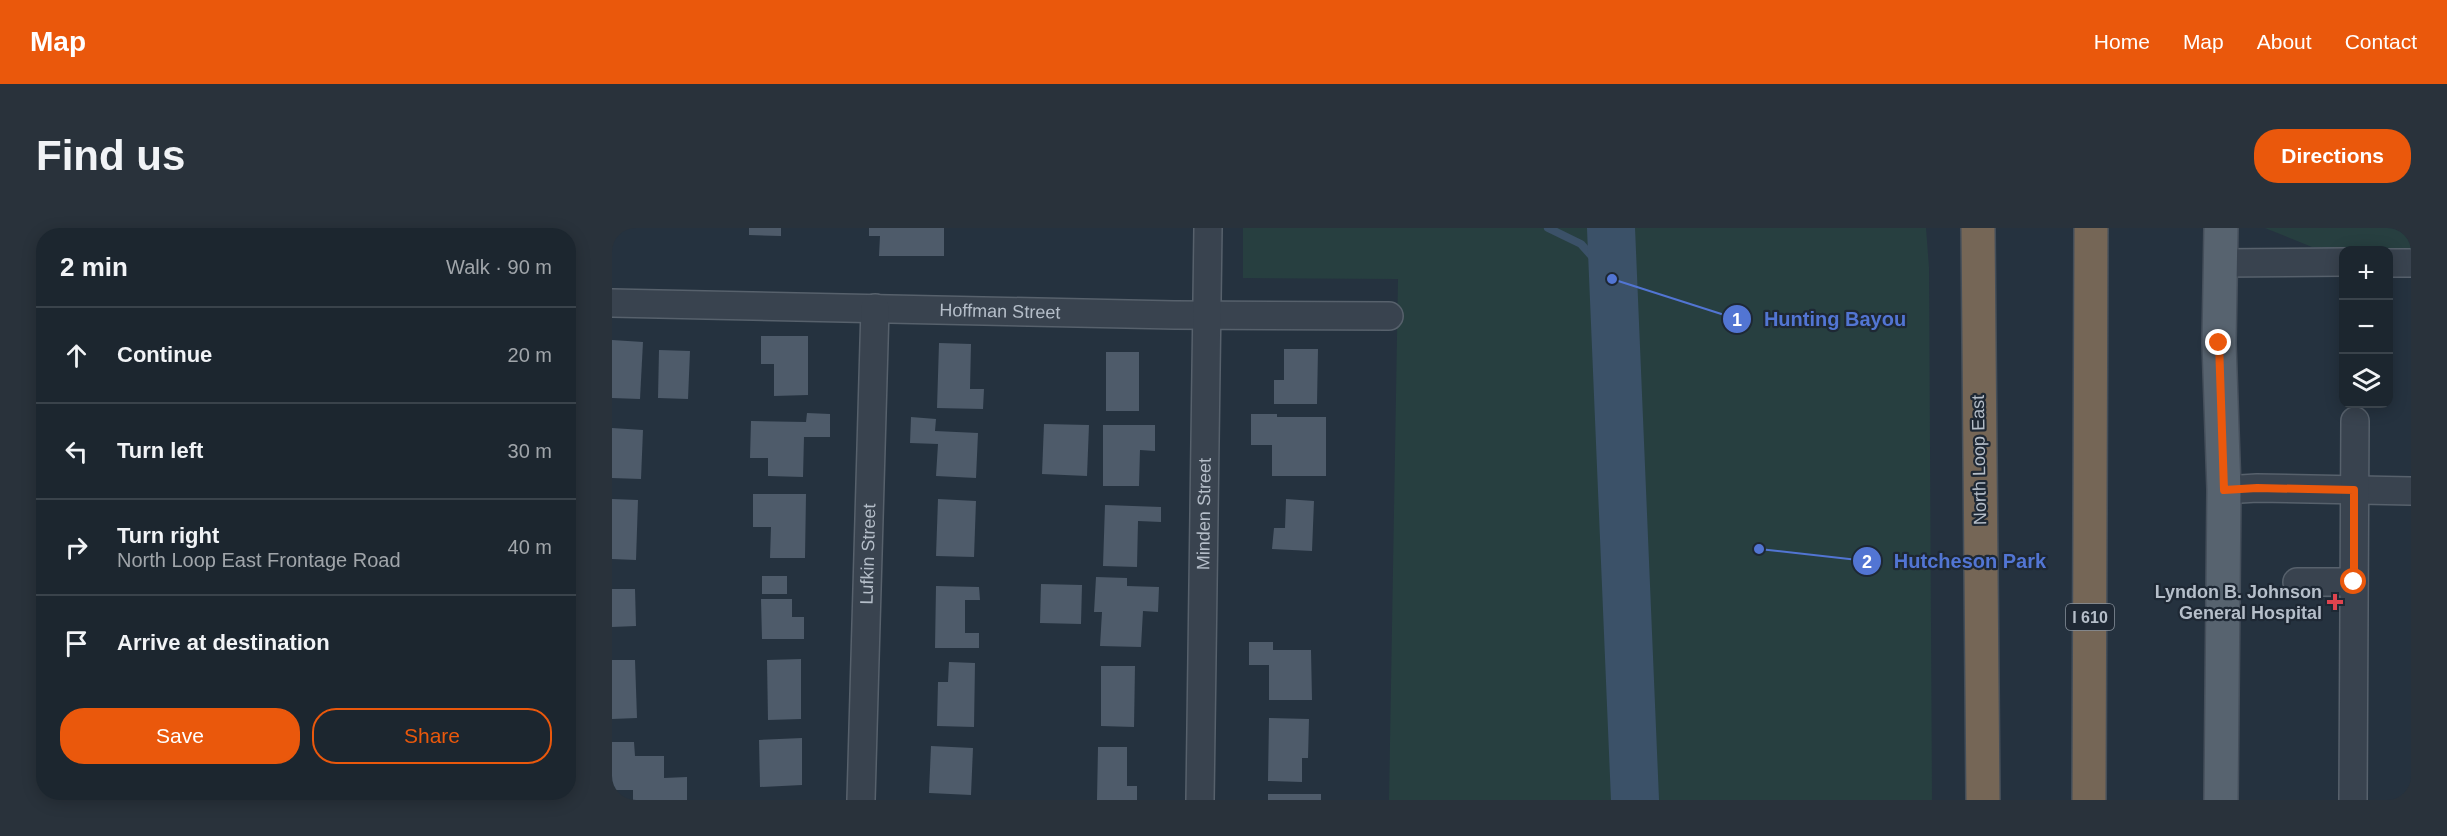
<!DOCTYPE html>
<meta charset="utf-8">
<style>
body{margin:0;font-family:Helvetica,sans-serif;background:#29323b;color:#f1f3f6}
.controls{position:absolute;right:18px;top:18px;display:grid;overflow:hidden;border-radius:12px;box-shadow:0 3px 15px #0003}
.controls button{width:54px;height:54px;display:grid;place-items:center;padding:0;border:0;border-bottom:2px solid #3a434b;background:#1c262f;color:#f1f3f6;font:30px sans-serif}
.stop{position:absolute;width:18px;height:18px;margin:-14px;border:4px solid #ea580c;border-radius:50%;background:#fff}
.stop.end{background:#ea580c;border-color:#fff;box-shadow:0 2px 6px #0008}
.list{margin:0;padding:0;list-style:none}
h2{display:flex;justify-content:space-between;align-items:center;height:78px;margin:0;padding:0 24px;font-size:26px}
h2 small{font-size:20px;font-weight:400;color:#a0a5aa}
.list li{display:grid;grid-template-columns:39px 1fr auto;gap:18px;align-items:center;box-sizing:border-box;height:96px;padding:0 24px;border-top:2px solid #3a434b}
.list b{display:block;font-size:22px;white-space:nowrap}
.list p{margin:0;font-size:20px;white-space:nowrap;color:#a0a5aa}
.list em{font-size:20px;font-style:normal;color:#a0a5aa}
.actions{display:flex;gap:12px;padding:18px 24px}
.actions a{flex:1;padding:14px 0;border:2px solid #ea580c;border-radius:24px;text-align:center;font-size:21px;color:#ea580c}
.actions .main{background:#ea580c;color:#fff}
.icon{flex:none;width:33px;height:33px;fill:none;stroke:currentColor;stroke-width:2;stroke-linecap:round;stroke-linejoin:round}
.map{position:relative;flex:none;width:1799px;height:572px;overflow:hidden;border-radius:24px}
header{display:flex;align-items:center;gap:36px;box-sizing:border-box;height:84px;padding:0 30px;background:#ea580c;color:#fff}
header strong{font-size:28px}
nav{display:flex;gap:33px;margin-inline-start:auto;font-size:21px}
.intro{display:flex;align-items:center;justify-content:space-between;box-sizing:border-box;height:144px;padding:0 36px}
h1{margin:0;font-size:42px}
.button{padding:15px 27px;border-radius:24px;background:#ea580c;color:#fff;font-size:21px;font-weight:700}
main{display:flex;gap:36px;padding:0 36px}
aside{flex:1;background:#1c262f;border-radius:24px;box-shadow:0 3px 15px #0003}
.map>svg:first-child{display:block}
.green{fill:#273f40}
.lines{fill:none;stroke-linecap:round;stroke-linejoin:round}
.stream{stroke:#3b5168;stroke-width:8}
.river{stroke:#3b5168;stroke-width:48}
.building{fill:#4e5b6a}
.minor-casing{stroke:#57616c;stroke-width:30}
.major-casing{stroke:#454f5b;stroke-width:36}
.highway-casing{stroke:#444e59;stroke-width:36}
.minor{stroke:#39434f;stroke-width:27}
.major{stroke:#57636f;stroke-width:33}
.highway{stroke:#756656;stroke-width:33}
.route{stroke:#ea580c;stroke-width:8}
.health-dot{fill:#e0444e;stroke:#1e2834;stroke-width:2}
.labels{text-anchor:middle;stroke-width:4.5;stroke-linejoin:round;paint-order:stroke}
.shield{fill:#1e2834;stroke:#88919c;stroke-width:1.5}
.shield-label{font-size:16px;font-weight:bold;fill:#b5bec9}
.street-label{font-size:18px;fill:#b5bec9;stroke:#1e2834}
.poi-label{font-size:18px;font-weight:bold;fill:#b5bec9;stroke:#1e2834;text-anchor:end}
.leader{fill:none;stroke:#5275d3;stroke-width:2}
.callout-dot{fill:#5275d3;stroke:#1e2834;stroke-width:2}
.mark-label{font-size:18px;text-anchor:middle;font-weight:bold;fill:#fff}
.callout-label{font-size:20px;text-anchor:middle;font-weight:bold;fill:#5275d3;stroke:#1e2834;stroke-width:4.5;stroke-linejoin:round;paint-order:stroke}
</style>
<header>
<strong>Map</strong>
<nav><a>Home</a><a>Map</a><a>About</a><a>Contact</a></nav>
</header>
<div class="intro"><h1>Find us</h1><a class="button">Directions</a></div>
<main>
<aside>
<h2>2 min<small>Walk · 90 m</small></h2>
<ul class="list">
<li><svg class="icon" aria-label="ahead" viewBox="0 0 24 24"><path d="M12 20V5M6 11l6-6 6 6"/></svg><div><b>Continue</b></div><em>20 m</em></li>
<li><svg class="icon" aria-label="left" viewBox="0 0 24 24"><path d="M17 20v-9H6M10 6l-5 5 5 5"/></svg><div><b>Turn left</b></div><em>30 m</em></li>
<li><svg class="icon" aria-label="right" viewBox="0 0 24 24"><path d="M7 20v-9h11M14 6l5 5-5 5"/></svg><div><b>Turn right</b><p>North Loop East Frontage Road</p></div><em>40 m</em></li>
<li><svg class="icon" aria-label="arrive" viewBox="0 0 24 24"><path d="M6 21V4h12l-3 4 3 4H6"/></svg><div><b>Arrive at destination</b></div></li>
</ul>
<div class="actions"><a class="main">Save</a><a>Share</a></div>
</aside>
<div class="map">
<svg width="1799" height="572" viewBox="0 0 1799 572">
<rect width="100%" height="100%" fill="#25323f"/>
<g class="green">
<path d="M 631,0 L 1314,0 L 1317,39 L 1320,572 L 777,572 L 786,51 L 631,50 Z"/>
<path d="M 1653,0 L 1799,0 L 1799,21 L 1700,19 Z"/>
</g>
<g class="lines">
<path class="stream" d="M 936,0 L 969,16 L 1000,51"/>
<path class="river" d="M 999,0 L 1023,572"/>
</g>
<g class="building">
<path d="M 137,0 L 169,0 L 169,8 L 137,7 Z"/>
<path d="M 257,0 L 332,0 L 332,28 L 267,28 L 268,8 L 257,8 Z"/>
<path d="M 149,108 L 196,108 L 196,167 L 162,168 L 162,136 L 149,136 Z"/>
<path d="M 0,112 L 31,114 L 28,171 L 0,170 Z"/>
<path d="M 327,115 L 359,116 L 358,161 L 372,161 L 371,181 L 325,180 Z"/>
<path d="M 672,121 L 706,121 L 705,176 L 662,176 L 662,152 L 672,152 Z"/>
<path d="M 47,122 L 78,123 L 76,171 L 46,170 Z"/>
<rect x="494" y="124" width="33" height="59"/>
<path d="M 195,185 L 218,186 L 218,209 L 192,209 L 191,249 L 156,248 L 156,230 L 138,230 L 139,193 L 194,194 Z"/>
<path d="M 639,186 L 665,186 L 665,189 L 714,189 L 714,248 L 660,248 L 660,217 L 639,217 Z"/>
<path d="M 299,189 L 324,191 L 323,203 L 366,205 L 364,250 L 324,248 L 326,216 L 298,215 Z"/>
<path d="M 432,196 L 477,197 L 475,248 L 430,246 Z"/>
<path d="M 491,197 L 543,197 L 543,223 L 528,222 L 527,258 L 491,258 Z"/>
<path d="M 0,200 L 31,202 L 29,251 L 0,250 Z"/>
<path d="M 141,266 L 194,266 L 193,330 L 158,330 L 159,299 L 141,299 Z"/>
<path d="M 0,271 L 26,272 L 24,332 L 0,331 Z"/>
<path d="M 326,271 L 364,273 L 362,329 L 324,328 Z"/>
<path d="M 674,271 L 702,273 L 700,323 L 660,321 L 662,300 L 673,300 Z"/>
<path d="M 493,277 L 549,279 L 549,294 L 526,293 L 525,339 L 491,338 Z"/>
<rect x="150" y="348" width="25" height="18"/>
<path d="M 484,349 L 515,350 L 515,358 L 547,359 L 546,384 L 531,383 L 529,419 L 488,418 L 490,384 L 482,384 Z"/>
<path d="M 429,356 L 470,357 L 469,396 L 428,395 Z"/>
<path d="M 324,358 L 367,359 L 368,372 L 353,372 L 353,405 L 367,405 L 367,420 L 323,420 Z"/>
<path d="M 0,361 L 23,361 L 24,398 L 0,399 Z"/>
<path d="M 149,371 L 180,371 L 180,389 L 192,389 L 192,411 L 150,411 Z"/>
<path d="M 637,414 L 661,414 L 661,422 L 699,422 L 700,472 L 657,472 L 657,437 L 637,437 Z"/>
<path d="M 189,431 L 189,491 L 156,492 L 155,432 Z"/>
<path d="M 0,432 L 23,432 L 25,490 L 0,491 Z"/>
<path d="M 337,434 L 363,435 L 362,499 L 325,498 L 326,454 L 336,454 Z"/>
<path d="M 489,438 L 523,438 L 522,499 L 489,498 Z"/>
<path d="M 657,490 L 697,491 L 696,530 L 690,530 L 690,554 L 656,553 Z"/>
<path d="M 190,510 L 190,557 L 148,559 L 147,512 Z"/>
<path d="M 0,514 L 22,514 L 23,528 L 52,528 L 52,550 L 75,549 L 75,572 L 21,572 L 21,562 L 0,562 Z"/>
<path d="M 319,518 L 361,520 L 359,567 L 317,565 Z"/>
<path d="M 486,519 L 515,519 L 515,558 L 525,558 L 525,572 L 485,572 Z"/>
<rect x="656" y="566" width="53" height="6"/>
</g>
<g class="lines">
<defs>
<g id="minor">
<path d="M 1609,35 L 1732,34"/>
<path d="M 1776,35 L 1799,35"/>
<path id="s1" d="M 0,75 L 562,87 L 777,88"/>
<path d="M 1612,262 L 1645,260 L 1799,263"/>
<path d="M 1685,354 L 1742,354"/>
<path id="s2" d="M 249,572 L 263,80"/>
<path id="s3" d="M 588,572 L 596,0"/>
<path d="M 1741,572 L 1743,193"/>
</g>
<path id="major" d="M 1609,0 L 1607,115 L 1612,262 L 1609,572"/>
<g id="highway">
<path d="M 1366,0 L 1371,572"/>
<path d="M 1477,572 L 1479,0"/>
</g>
</defs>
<use href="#minor" class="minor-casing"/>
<use href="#major" class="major-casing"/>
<use href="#highway" class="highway-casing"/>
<use href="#minor" class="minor"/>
<use href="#major" class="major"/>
<use href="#highway" class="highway"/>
</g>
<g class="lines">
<path class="route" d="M 1607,115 L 1612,262 L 1645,260 L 1742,262 L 1742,354"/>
</g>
<path class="health-dot" d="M1720 365h6v6h6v6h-6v6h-6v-6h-6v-6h6z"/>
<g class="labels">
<rect class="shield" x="1454" y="376" width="48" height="26" rx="4.5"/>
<g class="shield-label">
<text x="1478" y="395">I 610</text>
</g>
<g class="street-label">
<text dy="6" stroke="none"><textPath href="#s1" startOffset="388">Hoffman Street</textPath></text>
<text transform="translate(1367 232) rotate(-91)" y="6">North Loop East</text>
<text dy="6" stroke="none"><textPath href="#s3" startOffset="286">Minden Street</textPath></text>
<text dy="6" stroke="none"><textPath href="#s2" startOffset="246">Lufkin Street</textPath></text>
</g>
<g class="poi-label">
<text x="1710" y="370">Lyndon B. Johnson<tspan x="1710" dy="21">General Hospital</tspan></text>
</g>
</g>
<path class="leader" d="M1000 51L1125 91M1147 321L1255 333"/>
<g class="callout-dot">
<circle cx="1000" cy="51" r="6"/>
<circle cx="1147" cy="321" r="6"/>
<circle cx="1125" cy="91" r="15"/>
<circle cx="1255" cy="333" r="15"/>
</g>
<g class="mark-label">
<text x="1125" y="98">1</text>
<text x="1255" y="340">2</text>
</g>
<g class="callout-label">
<text x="1223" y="98">Hunting Bayou</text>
<text x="1358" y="340">Hutcheson Park</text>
</g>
</svg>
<div class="controls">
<button>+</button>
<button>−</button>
<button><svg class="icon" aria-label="layers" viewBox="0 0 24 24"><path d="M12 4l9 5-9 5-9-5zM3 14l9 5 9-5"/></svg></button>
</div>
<div class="stop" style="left:1742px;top:354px"></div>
<div class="stop end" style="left:1607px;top:115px"></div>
</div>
</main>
